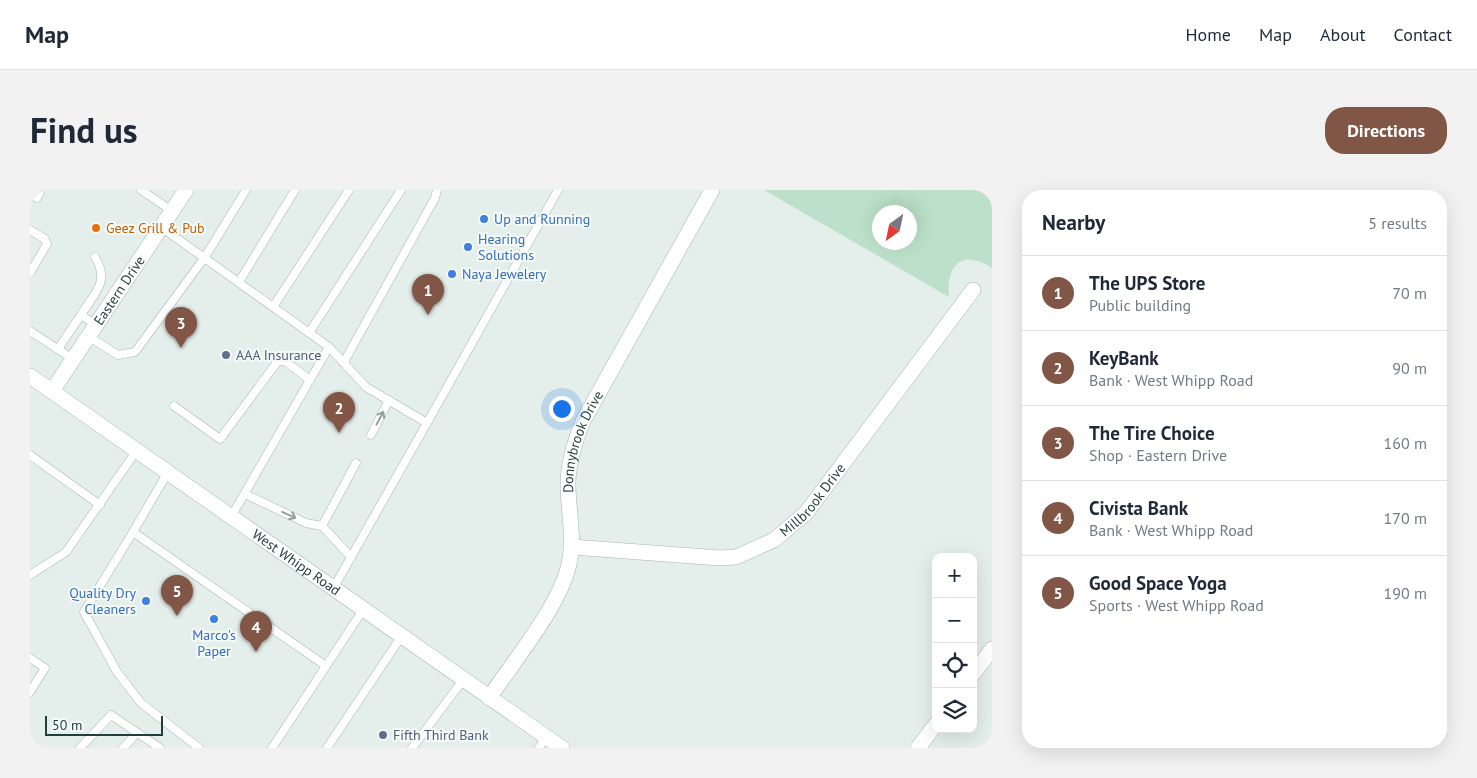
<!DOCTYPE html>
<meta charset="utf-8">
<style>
body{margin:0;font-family:"PT Sans",sans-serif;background:#f2f2f3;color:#1f2937}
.controls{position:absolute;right:15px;bottom:15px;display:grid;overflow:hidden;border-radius:10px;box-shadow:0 5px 20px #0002}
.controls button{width:45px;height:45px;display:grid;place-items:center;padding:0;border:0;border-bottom:1px solid #e0e1e3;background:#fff;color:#1f2937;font:25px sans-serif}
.compass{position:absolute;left:842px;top:15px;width:45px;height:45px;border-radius:50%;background:#fff;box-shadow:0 5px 20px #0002;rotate:213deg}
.scale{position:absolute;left:15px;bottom:12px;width:118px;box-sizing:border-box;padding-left:5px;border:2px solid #22403b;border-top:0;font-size:14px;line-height:18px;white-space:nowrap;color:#22403b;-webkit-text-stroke:4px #f4faf8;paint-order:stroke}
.you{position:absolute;left:531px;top:218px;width:18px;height:18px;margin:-12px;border:4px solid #fff;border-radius:50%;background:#1a73e8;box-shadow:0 0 0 8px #1a73e833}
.badge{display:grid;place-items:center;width:32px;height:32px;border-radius:50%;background:#815646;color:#fff;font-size:16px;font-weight:700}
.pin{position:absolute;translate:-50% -41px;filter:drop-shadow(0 1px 2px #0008)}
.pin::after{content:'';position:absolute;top:26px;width:18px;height:15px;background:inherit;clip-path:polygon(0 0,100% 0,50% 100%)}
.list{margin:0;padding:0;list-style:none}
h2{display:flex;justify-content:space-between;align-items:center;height:65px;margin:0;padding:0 20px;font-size:21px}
h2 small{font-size:16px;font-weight:400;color:#747a83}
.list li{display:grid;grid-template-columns:32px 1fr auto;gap:15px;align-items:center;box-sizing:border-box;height:75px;padding:0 20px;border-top:1px solid #e0e1e3}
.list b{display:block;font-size:19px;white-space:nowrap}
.list p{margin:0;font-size:16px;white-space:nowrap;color:#747a83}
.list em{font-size:16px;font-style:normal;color:#747a83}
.icon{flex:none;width:28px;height:28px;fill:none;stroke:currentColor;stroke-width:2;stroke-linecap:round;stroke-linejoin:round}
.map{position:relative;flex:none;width:962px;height:558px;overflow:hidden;border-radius:20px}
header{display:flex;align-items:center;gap:30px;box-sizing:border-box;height:70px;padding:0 25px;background:#fff;border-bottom:1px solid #e0e1e3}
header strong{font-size:24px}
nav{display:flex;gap:28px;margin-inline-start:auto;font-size:18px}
.intro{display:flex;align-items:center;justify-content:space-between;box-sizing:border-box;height:120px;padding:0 30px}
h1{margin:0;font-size:35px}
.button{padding:12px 22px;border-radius:20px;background:#815646;color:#fff;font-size:18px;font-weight:700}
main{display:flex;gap:30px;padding:0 30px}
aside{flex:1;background:#fff;border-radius:20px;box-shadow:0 5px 20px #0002}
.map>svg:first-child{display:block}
.green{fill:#bce0c9;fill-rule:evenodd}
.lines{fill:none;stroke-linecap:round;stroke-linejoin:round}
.lane-casing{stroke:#a6b6b2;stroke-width:9}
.street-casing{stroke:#a6b6b2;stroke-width:16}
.secondary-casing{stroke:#a1bab4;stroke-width:16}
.lane{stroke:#fff;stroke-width:8}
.street{stroke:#fff;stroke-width:15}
.secondary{stroke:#fff;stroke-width:15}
.oneway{stroke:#90a09d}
.shop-dot{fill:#3f7fe0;stroke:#f4faf8;stroke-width:2}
.food-dot{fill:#e8710a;stroke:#f4faf8;stroke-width:2}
.service-dot{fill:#5c6f8a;stroke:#f4faf8;stroke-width:2}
.labels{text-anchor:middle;stroke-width:4;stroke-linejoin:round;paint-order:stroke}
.shop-label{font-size:14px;fill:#366cbe;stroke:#f4faf8;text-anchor:start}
.food-label{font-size:14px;fill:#c56008;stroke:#f4faf8;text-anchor:start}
.street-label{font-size:14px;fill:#22403b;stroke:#f4faf8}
.service-label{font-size:14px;fill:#4e5e75;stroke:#f4faf8;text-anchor:start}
</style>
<header>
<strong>Map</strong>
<nav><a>Home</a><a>Map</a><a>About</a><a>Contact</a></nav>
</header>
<div class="intro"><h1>Find us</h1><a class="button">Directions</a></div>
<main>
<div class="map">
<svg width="962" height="558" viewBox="0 0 962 558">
<rect width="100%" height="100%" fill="#e4eeea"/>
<path class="green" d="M 734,0 L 962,0 L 962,78 C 932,58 916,75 919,107 ZM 849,22 L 879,22 L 879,52 L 849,52 Z"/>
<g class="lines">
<defs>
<g id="lane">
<path d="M 111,0 L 142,21"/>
<path d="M 7,8 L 11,0"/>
<path d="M 131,37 L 299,157 L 201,327"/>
<path d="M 0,40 L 15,49 L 17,54 L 0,83"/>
<path d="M 209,92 L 265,0"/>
<path d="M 243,117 L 319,0"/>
<path d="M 51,125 C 65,102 80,92 65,67"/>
<path d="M 0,141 L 43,169"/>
<path d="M 279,143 L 371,0"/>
<path d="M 58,146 L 88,165 L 105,162 L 175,67 L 216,0"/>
<path d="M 299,157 L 336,197 L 397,233 L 303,399"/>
<path d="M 28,159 L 51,125 L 66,135"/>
<path d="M 314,172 L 405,8 L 407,0"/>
<path d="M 144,216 L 190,249 L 248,171 L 255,171 L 280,190"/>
<path d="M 397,233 L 528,0"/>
<path d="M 341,245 L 359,210"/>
<path d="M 0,265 L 70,315"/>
<path d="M 138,282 L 103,342 L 296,476"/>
<path d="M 215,304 L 276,333 L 292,336 L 326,273"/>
<path d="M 292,336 L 321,367"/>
<path d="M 103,342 L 54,422 L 87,482 L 111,513 L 169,558"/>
<path d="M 0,385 L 36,362 L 107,260"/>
<path d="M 0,468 L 15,478 L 0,502"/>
<path d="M 0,557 L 1,558"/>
<path d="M 50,558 L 81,525 L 130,558"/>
<path d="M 93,558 L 107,543"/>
<path d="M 242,558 L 333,420"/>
<path d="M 297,558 L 371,447"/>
<path d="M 382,558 L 433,490"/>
<path d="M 509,558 L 516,547"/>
</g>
<g id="street">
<path id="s1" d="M 22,201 L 156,0"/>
<path id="s2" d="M 542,357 L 690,368 L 706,367 L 744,350 L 776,323 L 943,100"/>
<path d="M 943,484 L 962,459"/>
<path id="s3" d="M 459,508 C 483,472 530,416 539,374 C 545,347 538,321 538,294 C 538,272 545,251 553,231 L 682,0"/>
<path d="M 888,558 L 906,534"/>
</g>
<g id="secondary">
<path id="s4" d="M 0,186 L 532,558"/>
</g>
</defs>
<use href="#lane" class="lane-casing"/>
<use href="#street" class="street-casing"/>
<use href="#secondary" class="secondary-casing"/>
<use href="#lane" class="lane"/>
<use href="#street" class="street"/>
<use href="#secondary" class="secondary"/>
</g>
<defs><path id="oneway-shaft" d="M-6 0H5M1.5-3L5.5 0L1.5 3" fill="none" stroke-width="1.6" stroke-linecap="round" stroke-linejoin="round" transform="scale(1.25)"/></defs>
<g class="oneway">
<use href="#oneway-shaft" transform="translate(350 228) rotate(-62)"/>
<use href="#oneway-shaft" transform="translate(259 325) rotate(24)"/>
</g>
<g class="shop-dot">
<circle cx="454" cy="29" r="5"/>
<circle cx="438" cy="57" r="5"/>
<circle cx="422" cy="84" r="5"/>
<circle cx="116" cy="411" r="5"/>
<circle cx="184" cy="429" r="5"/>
</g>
<circle class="food-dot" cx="66" cy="38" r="5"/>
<g class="service-dot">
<circle cx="196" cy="165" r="5"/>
<circle cx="353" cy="545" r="5"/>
</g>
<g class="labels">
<g class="shop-label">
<text x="464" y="34">Up and Running</text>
<text x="448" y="54">Hearing<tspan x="448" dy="16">Solutions</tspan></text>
<text x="432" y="89">Naya Jewelery</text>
<text x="106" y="408" text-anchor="end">Quality Dry<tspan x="106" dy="16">Cleaners</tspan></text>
<text x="184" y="450" text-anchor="middle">Marco's<tspan x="184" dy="16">Paper</tspan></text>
</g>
<g class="food-label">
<text x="76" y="43">Geez Grill &amp; Pub</text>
</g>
<g class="street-label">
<text dy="5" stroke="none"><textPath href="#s1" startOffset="121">Eastern Drive</textPath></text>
<text dy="5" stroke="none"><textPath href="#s3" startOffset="282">Donnybrook Drive</textPath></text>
<text dy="5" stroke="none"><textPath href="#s2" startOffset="262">Millbrook Drive</textPath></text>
<text dy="5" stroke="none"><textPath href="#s4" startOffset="325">West Whipp Road</textPath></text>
</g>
<g class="service-label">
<text x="206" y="170">AAA Insurance</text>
<text x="363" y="550">Fifth Third Bank</text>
</g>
</g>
</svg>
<div class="controls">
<button>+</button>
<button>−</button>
<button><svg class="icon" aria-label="locate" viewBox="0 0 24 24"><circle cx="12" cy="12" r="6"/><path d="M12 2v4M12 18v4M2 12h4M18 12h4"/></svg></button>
<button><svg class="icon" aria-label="layers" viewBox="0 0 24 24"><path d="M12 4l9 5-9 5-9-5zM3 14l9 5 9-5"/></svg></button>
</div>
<svg class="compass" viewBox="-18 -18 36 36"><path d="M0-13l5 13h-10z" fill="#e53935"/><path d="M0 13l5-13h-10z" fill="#747a83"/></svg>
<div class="scale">50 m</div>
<div class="you"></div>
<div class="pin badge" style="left:398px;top:125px">1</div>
<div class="pin badge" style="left:309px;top:243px">2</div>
<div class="pin badge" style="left:151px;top:158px">3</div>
<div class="pin badge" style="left:226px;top:462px">4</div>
<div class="pin badge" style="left:147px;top:426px">5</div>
</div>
<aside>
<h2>Nearby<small>5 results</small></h2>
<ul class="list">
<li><span class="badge">1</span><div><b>The UPS Store</b><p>Public building</p></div><em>70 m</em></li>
<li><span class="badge">2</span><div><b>KeyBank</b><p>Bank · West Whipp Road</p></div><em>90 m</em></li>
<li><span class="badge">3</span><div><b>The Tire Choice</b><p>Shop · Eastern Drive</p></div><em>160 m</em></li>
<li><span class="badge">4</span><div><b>Civista Bank</b><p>Bank · West Whipp Road</p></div><em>170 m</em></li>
<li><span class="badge">5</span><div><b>Good Space Yoga</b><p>Sports · West Whipp Road</p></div><em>190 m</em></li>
</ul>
</aside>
</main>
